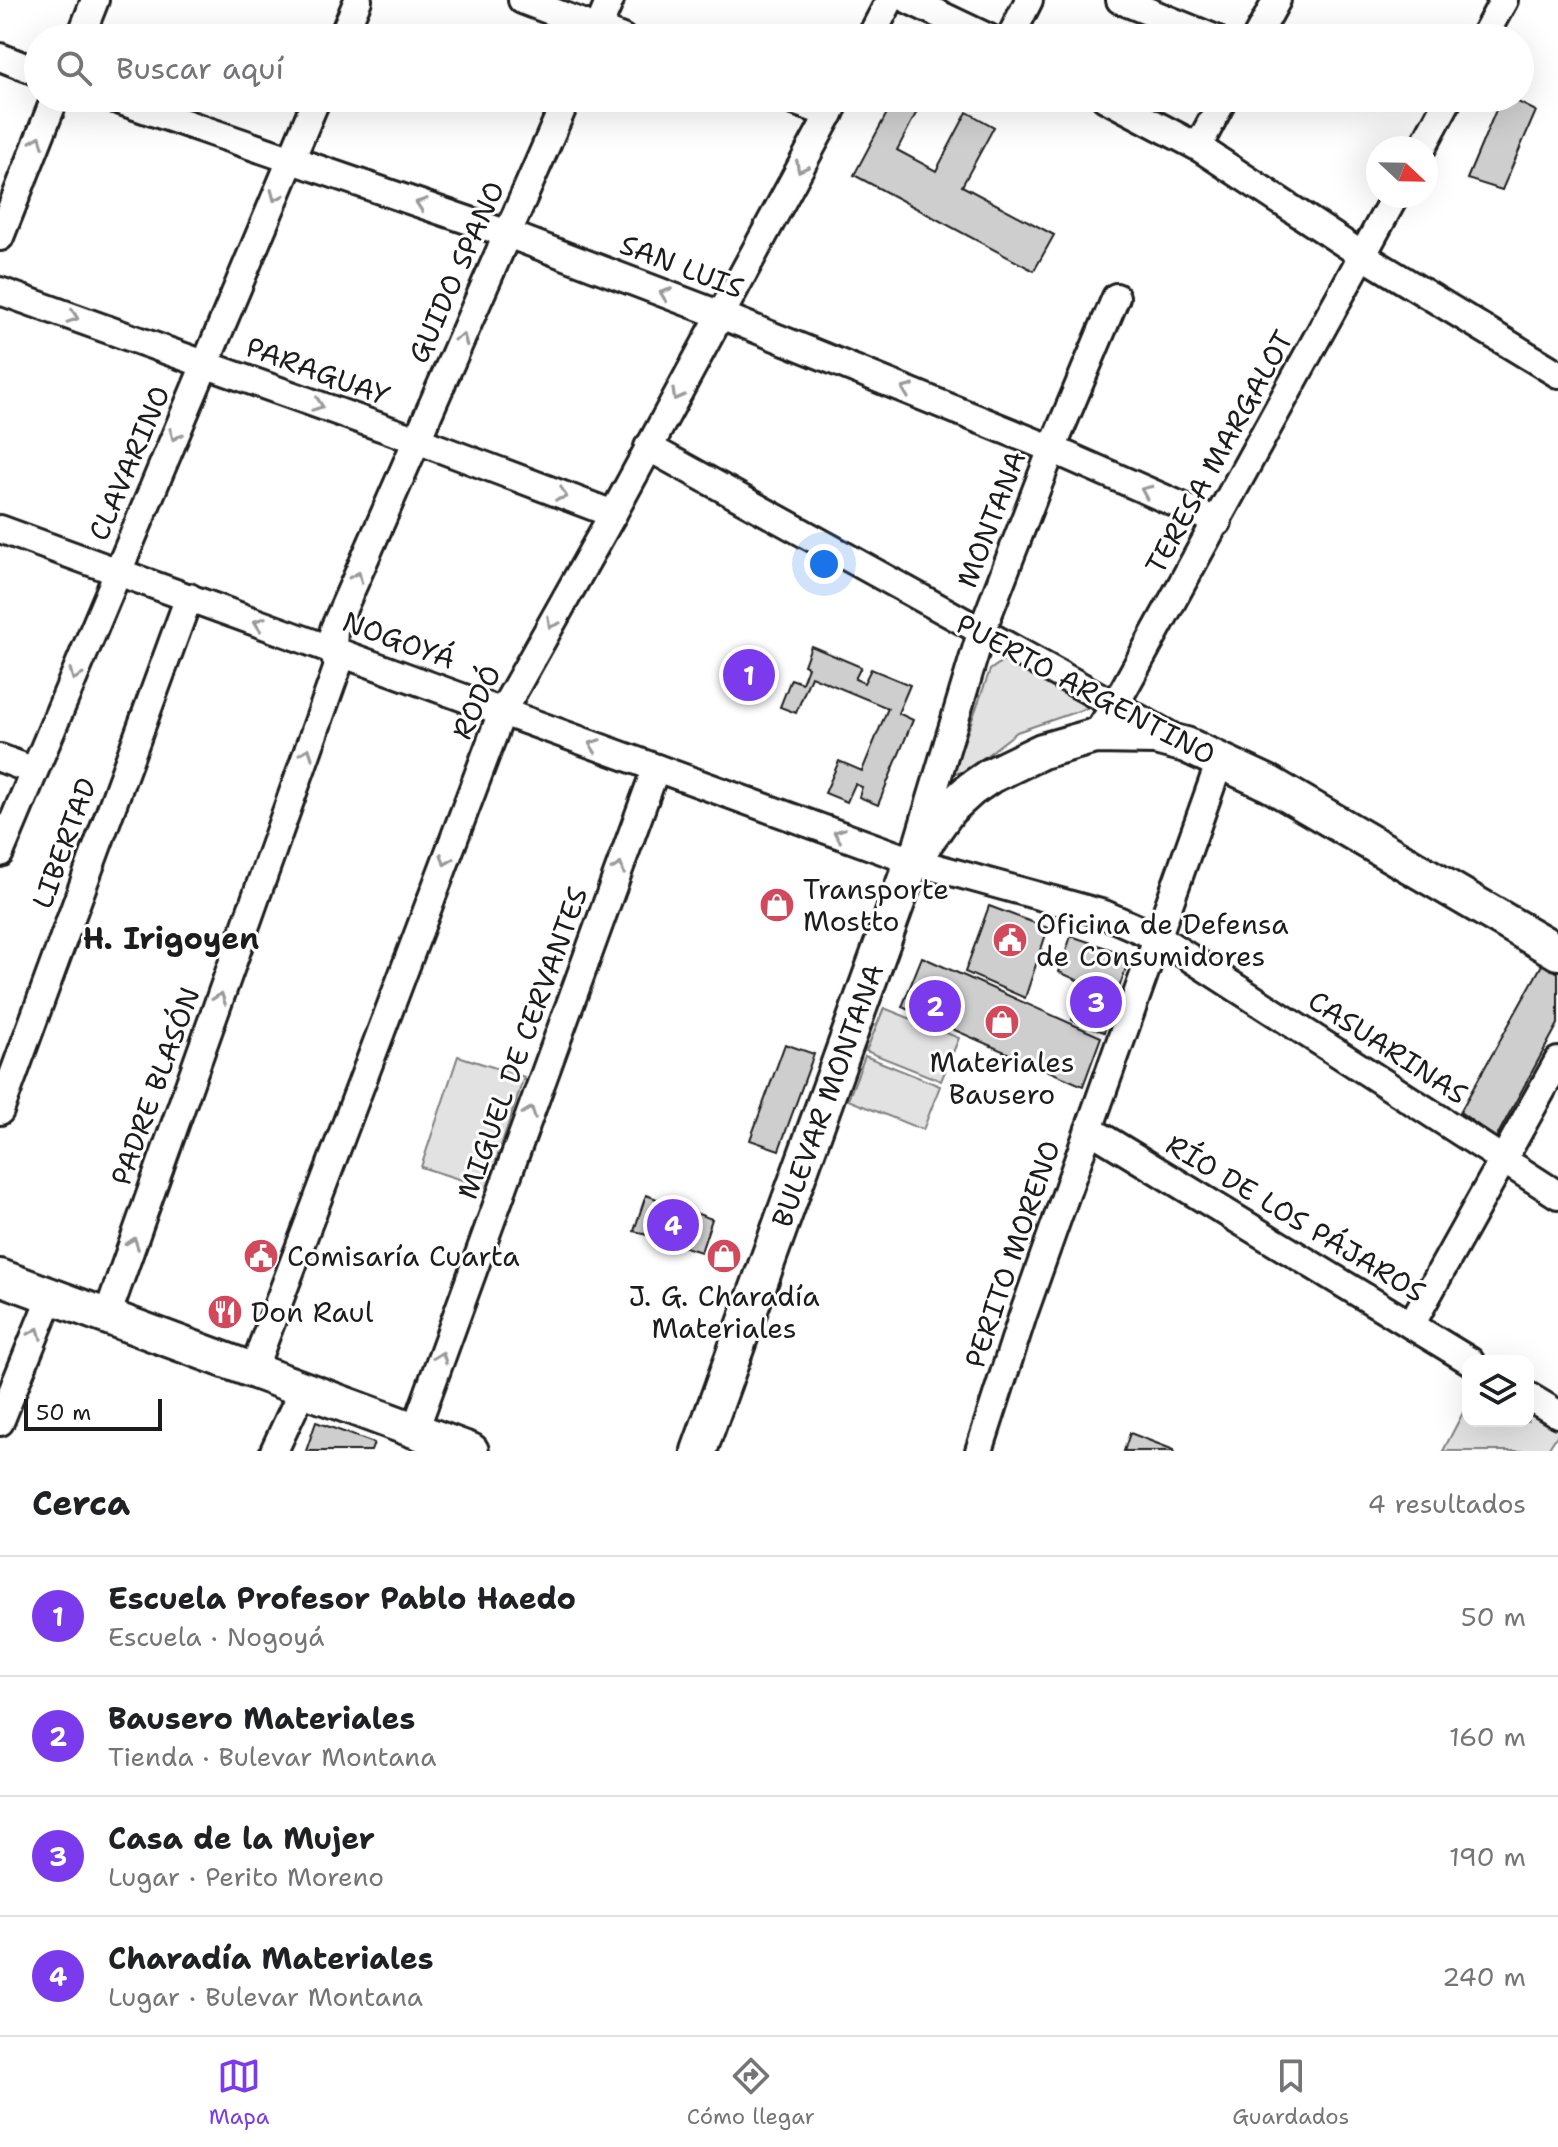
<!DOCTYPE html>
<html lang="es">
<meta charset="utf-8">
<style>
body{margin:0;font-family:"Shantell Sans",sans-serif;background:#f6f6f6;color:#202124}
.controls{position:absolute;right:24px;bottom:24px;display:grid;overflow:hidden;border-radius:16px;box-shadow:0 8px 32px #0002}
.controls button{width:72px;height:72px;display:grid;place-items:center;padding:0;border:0;border-bottom:2px solid #e0e0e0;background:#fff;color:#202124;font:40px sans-serif}
.compass{position:absolute;left:1366px;top:136px;width:72px;height:72px;border-radius:50%;background:#fff;box-shadow:0 8px 32px #0002;rotate:112deg}
.scale{position:absolute;left:24px;bottom:20px;width:138px;box-sizing:border-box;padding-left:8px;border:4px solid #1c1c1c;border-top:0;font-size:22px;line-height:28px;white-space:nowrap;color:#1c1c1c;-webkit-text-stroke:6px #fff;paint-order:stroke}
.you{position:absolute;left:824px;top:564px;width:28px;height:28px;margin:-20px;border:6px solid #fff;border-radius:50%;background:#1a73e8;box-shadow:0 0 0 12px #1a73e833}
.badge{display:grid;place-items:center;width:52px;height:52px;border-radius:50%;background:#7c3aed;color:#fff;font-size:26px;font-weight:700}
.pin{position:absolute;translate:-50% -50%;border:4px solid #fff;box-shadow:0 2px 8px #0006}
.list{margin:0;padding:0;list-style:none}
h2{display:flex;justify-content:space-between;align-items:center;height:104px;margin:0;padding:0 32px;font-size:34px}
h2 small{font-size:26px;font-weight:400;color:#757577}
.list li{display:grid;grid-template-columns:52px 1fr auto;gap:24px;align-items:center;box-sizing:border-box;height:120px;padding:0 32px;border-top:2px solid #e0e0e0}
.list b{display:block;font-size:30px;white-space:nowrap}
.list p{margin:0;font-size:26px;white-space:nowrap;color:#757577}
.list em{font-size:26px;font-style:normal;color:#757577}
.icon{flex:none;width:44px;height:44px;fill:none;stroke:currentColor;stroke-width:2;stroke-linecap:round;stroke-linejoin:round}
.map{position:relative;flex:none;width:1558px;height:1451px;overflow:hidden}
.search{position:absolute;background:#fff;box-shadow:0 8px 32px #0002;left:24px;right:24px;top:24px;height:88px;display:flex;align-items:center;gap:20px;box-sizing:border-box;padding:0 28px;border-radius:44px;color:#757577;font-size:30px}
.sheet{height:584px;background:#fff}
nav{display:flex;justify-content:space-around;align-items:center;box-sizing:border-box;height:112px;border-top:2px solid #e0e0e0;background:#fff;font-size:22px;color:#757577}
nav a{display:grid;justify-items:center;gap:4px}
nav .on{color:#7c3aed}
.map>svg:first-child{display:block}
.green{fill:#e2e2e2;stroke:#7f7f7f;stroke-width:2}
.building{fill:#cecece;stroke:#1c1c1c;stroke-width:2}
.lines{fill:none;stroke-linecap:round;stroke-linejoin:round}
.minor-casing{stroke:#1c1c1c;stroke-width:32}
.major-casing{stroke:#1c1c1c;stroke-width:40}
.minor{stroke:#fff;stroke-width:26}
.major{stroke:#fff;stroke-width:34}
.oneway{stroke:#999}
.labels{text-anchor:middle;stroke-width:6;stroke-linejoin:round;paint-order:stroke}
.street-label{font-size:28px;fill:#1c1c1c;stroke:#fff}
.poi-label{font-size:28px;fill:#1c1c1c;stroke:#fff;text-anchor:start}
.neighbourhood-label{font-size:30px;font-weight:bold;fill:#1c1c1c;stroke:#fff}
</style>
<div class="map">
<svg width="1558" height="1451" viewBox="0 0 1558 1451">
<rect width="100%" height="100%" fill="#fff"/>
<filter id="ink" filterUnits="userSpaceOnUse"><feTurbulence type="fractalNoise" baseFrequency=".0125" numOctaves="2"/><feDisplacementMap in="SourceGraphic" scale="16" xChannelSelector="R" yChannelSelector="G"/><feConvolveMatrix kernelMatrix="1 2 1 2 8 2 1 2 1" color-interpolation-filters="sRGB"/></filter>
<g filter="url(#ink)">
<g class="green">
<path d="M 1004,660 L 1090,707 L 1017,732 L 965,772 L 953,773 L 990,670 Z"/>
<path d="M 884,1008 L 959,1038 L 941,1081 L 866,1051 Z"/>
<path d="M 458,1056 L 524,1077 L 487,1188 L 421,1167 Z"/>
<path d="M 865,1056 L 940,1086 L 923,1130 L 848,1100 Z"/>
<path d="M 1468,1403 L 1468,1421 L 1528,1421 L 1528,1409 L 1558,1428 L 1558,1434 L 1547,1451 L 1443,1451 Z"/>
</g>
<g class="building">
<path d="M 895,98 L 923,100 L 897,150 L 936,171 L 967,112 L 994,127 L 962,186 L 1054,235 L 1034,271 L 854,175 Z"/>
<path d="M 1501,98 L 1510,98 L 1536,111 L 1502,190 L 1467,179 Z"/>
<path d="M 811,646 L 861,667 L 855,679 L 864,683 L 871,669 L 910,685 L 898,713 L 913,720 L 878,805 L 859,797 L 862,787 L 855,784 L 847,802 L 825,793 L 839,761 L 862,771 L 888,708 L 811,676 L 796,713 L 780,707 L 791,679 L 802,683 L 808,667 L 804,665 Z"/>
<path d="M 989,906 L 1048,928 L 1025,998 L 965,972 Z"/>
<path d="M 1071,936 L 1130,956 L 1104,1032 L 1072,1020 L 1084,983 L 1059,972 Z"/>
<path d="M 922,957 L 1101,1037 L 1083,1086 L 902,1007 Z"/>
<path d="M 1543,963 L 1558,973 L 1558,1024 L 1496,1138 L 1460,1112 Z"/>
<path d="M 785,1044 L 814,1054 L 779,1150 L 750,1140 Z"/>
<path d="M 646,1195 L 712,1219 L 701,1252 L 634,1231 Z"/>
<path d="M 316,1422 L 374,1443 L 371,1451 L 306,1451 Z"/>
<path d="M 1130,1433 L 1174,1450 L 1174,1451 L 1124,1451 Z"/>
</g>
<g class="lines">
<defs>
<g id="minor">
<path d="M 522,0 L 622,38"/>
<path d="M 909,0 L 989,38"/>
<path d="M 1120,0 L 1214,38"/>
<path d="M 80,38 L 95,0"/>
<path d="M 342,38 L 358,0"/>
<path d="M 594,38 L 610,0"/>
<path d="M 870,38 L 890,0"/>
<path d="M 1010,38 L 1029,0"/>
<path d="M 1256,38 L 1277,0"/>
<path d="M 1483,38 L 1504,0"/>
<path d="M 0,57 L 38,72"/>
<path d="M 112,98 L 508,234 L 721,315 L 1052,449 L 1218,522"/>
<path d="M 785,98 L 830,114"/>
<path d="M 1105,98 L 1198,147 L 1362,255 L 1558,374"/>
<path d="M 1198,147 L 1224,98"/>
<path d="M 1422,148 L 1449,98"/>
<path d="M 0,237 L 55,98"/>
<path d="M 0,291 L 417,440 L 613,514"/>
<path d="M 648,447 L 1169,735"/>
<path d="M 0,529 L 912,861 L 1104,914 L 1159,938 L 1558,1195"/>
<path d="M 1095,736 L 1114,707 L 1395,196"/>
<path d="M 0,758 L 34,771"/>
<path d="M 918,842 L 981,633 L 1052,449 L 1116,297"/>
<path d="M 0,853 L 317,98"/>
<path d="M 0,1111 L 189,597"/>
<path d="M 1089,1129 L 1470,1361"/>
<path d="M 107,1316 L 338,666 L 333,650 L 334,629 L 567,98"/>
<path d="M 1411,1325 L 1558,1061"/>
<path d="M 253,1370 L 502,712 L 613,514 L 838,98"/>
<path d="M 1528,1396 L 1558,1414"/>
<path d="M 0,1422 L 51,1296"/>
<path d="M 415,1430 L 656,768"/>
<path d="M 274,1451 L 303,1389"/>
<path d="M 979,1451 L 1023,1315 L 1220,761"/>
</g>
<g id="major">
<path d="M 0,1277 L 471,1451"/>
<path id="s1" d="M 699,1451 L 912,861 L 949,809 L 971,789 L 990,776 L 1042,751 L 1095,736 L 1155,737 L 1186,745 L 1270,784 L 1558,952"/>
</g>
</defs>
<use href="#minor" class="minor-casing"/>
<use href="#major" class="major-casing"/>
<use href="#minor" class="minor"/>
<use href="#major" class="major"/>
</g>
<defs><path id="oneway-chevron" d="M-2-3.5L2.5 0L-2 3.5" fill="none" stroke-width="1.6" stroke-linecap="round" stroke-linejoin="round" transform="scale(2)"/></defs>
<g class="oneway">
<use href="#oneway-chevron" transform="translate(38 141) rotate(-68)"/>
<use href="#oneway-chevron" transform="translate(801 167) rotate(118)"/>
<use href="#oneway-chevron" transform="translate(276 196) rotate(113)"/>
<use href="#oneway-chevron" transform="translate(421 204) rotate(-161)"/>
<use href="#oneway-chevron" transform="translate(665 294) rotate(-159)"/>
<use href="#oneway-chevron" transform="translate(73 317) rotate(20)"/>
<use href="#oneway-chevron" transform="translate(462 339) rotate(-66)"/>
<use href="#oneway-chevron" transform="translate(907 390) rotate(-158)"/>
<use href="#oneway-chevron" transform="translate(677 395) rotate(119)"/>
<use href="#oneway-chevron" transform="translate(318 405) rotate(20)"/>
<use href="#oneway-chevron" transform="translate(175 435) rotate(113)"/>
<use href="#oneway-chevron" transform="translate(1146 491) rotate(-156)"/>
<use href="#oneway-chevron" transform="translate(562 495) rotate(21)"/>
<use href="#oneway-chevron" transform="translate(357 577) rotate(-66)"/>
<use href="#oneway-chevron" transform="translate(259 623) rotate(-160)"/>
<use href="#oneway-chevron" transform="translate(552 623) rotate(119)"/>
<use href="#oneway-chevron" transform="translate(75 675) rotate(113)"/>
<use href="#oneway-chevron" transform="translate(594 745) rotate(-160)"/>
<use href="#oneway-chevron" transform="translate(307 753) rotate(-70)"/>
<use href="#oneway-chevron" transform="translate(839 834) rotate(-160)"/>
<use href="#oneway-chevron" transform="translate(446 860) rotate(111)"/>
<use href="#oneway-chevron" transform="translate(619 868) rotate(-70)"/>
<use href="#oneway-chevron" transform="translate(220 998) rotate(-70)"/>
<use href="#oneway-chevron" transform="translate(530 1112) rotate(-70)"/>
<use href="#oneway-chevron" transform="translate(133 1243) rotate(-70)"/>
<use href="#oneway-chevron" transform="translate(36 1333) rotate(-68)"/>
<use href="#oneway-chevron" transform="translate(441 1357) rotate(-70)"/>
</g>
</g>
<defs>
<symbol id="shop-disc" viewBox="-11 -11 22 22"><circle r="9.5" fill="#d1495b" stroke="#fff"/><path d="M-5-2.5h2.3a2.7 3.5 0 0 1 5.4 0H5L5.5 6h-11ZM-1.5-2.5h3a1.5 2.3 0 0 0-3 0Z" fill="#fff"/></symbol>
<symbol id="civic-disc" viewBox="-11 -11 22 22"><circle r="9.5" fill="#d1495b" stroke="#fff"/><path d="M-.6-6.5H3V-4.5H.6V-3L4-1V1h2V6H-6V1h2V-1L-.6-3ZM-1.2 2.5V6h2.4V2.5Z" fill="#fff"/></symbol>
<symbol id="restaurant-disc" viewBox="-11 -11 22 22"><circle r="9.5" fill="#d1495b" stroke="#fff"/><path d="M-5-6h1v4h1v-4h1v4h1v-4h1v5L-1.5 .5V6h-2V.5L-5-1ZM5-6V6H3V1.5H1.5Q1.5-4 5-6Z" fill="#fff"/></symbol>
</defs>
<g fill-rule="evenodd">
<use href="#shop-disc" x="757" y="885" width="40" height="40"/>
<use href="#civic-disc" x="990" y="920" width="40" height="40"/>
<use href="#shop-disc" x="982" y="1002" width="40" height="40"/>
<use href="#civic-disc" x="241" y="1236" width="40" height="40"/>
<use href="#shop-disc" x="704" y="1236" width="40" height="40"/>
<use href="#restaurant-disc" x="205" y="1292" width="40" height="40"/>
</g>
<g class="labels">
<g class="street-label">
<text transform="translate(682 266) rotate(21)" y="10">SAN LUIS</text>
<text transform="translate(456 272) rotate(-66)" y="10">GUIDO SPANO</text>
<text transform="translate(318 371) rotate(20)" y="10">PARAGUAY</text>
<text transform="translate(1219 452) rotate(-61)" y="10">TERESA MARGALOT</text>
<text transform="translate(129 463) rotate(-67)" y="10">CLAVARINO</text>
<text transform="translate(991 519) rotate(-69)" y="10">MONTANA</text>
<text transform="translate(399 640) rotate(20)" y="10">NOGOYÁ</text>
<text transform="translate(1086 689) rotate(28)" y="10">PUERTO ARGENTINO</text>
<text transform="translate(476 702) rotate(-65)" y="10">RODÓ</text>
<text transform="translate(64 843) rotate(-70)" y="10">LIBERTAD</text>
<text transform="translate(522 1043) rotate(-70)" y="10">MIGUEL DE CERVANTES</text>
<text transform="translate(1388 1047) rotate(33)" y="10">CASUARINAS</text>
<text transform="translate(155 1086) rotate(-70)" y="10">PADRE BLASÓN</text>
<text dy="10" stroke="none"><textPath href="#s1" startOffset="378">BULEVAR MONTANA</textPath></text>
<text transform="translate(1296 1218) rotate(31)" y="10">RÍO DE LOS PÁJAROS</text>
<text transform="translate(1012 1254) rotate(-71)" y="10">PERITO MORENO</text>
</g>
<g class="poi-label">
<text x="803" y="899">Transporte<tspan x="803" dy="32">Mostto</tspan></text>
<text x="1036" y="934">Oficina de Defensa<tspan x="1036" dy="32">de Consumidores</tspan></text>
<text x="1002" y="1072" text-anchor="middle">Materiales<tspan x="1002" dy="32">Bausero</tspan></text>
<text x="287" y="1266">Comisaría Cuarta</text>
<text x="724" y="1306" text-anchor="middle">J. G. Charadía<tspan x="724" dy="32">Materiales</tspan></text>
<text x="251" y="1322">Don Raul</text>
</g>
<g class="neighbourhood-label">
<text x="171" y="949">H. Irigoyen</text>
</g>
</g>
</svg>
<div class="controls">
<button><svg class="icon" aria-label="layers" viewBox="0 0 24 24"><path d="M12 4l9 5-9 5-9-5zM3 14l9 5 9-5"/></svg></button>
</div>
<svg class="compass" viewBox="-18 -18 36 36"><path d="M0-13l5 13h-10z" fill="#e53935"/><path d="M0 13l5-13h-10z" fill="#757577"/></svg>
<div class="scale">50 m</div>
<div class="you"></div>
<div class="pin badge" style="left:749px;top:675px">1</div>
<div class="pin badge" style="left:935px;top:1006px">2</div>
<div class="pin badge" style="left:1096px;top:1002px">3</div>
<div class="pin badge" style="left:673px;top:1225px">4</div>
<div class="search"><svg class="icon" aria-label="search" viewBox="0 0 24 24"><circle cx="10" cy="10" r="6"/><path d="M15 15l6 6"/></svg>Buscar aquí</div>
</div>
<section class="sheet">
<h2>Cerca<small>4 resultados</small></h2>
<ul class="list">
<li><span class="badge">1</span><div><b>Escuela Profesor Pablo Haedo</b><p>Escuela · Nogoyá</p></div><em>50 m</em></li>
<li><span class="badge">2</span><div><b>Bausero Materiales</b><p>Tienda · Bulevar Montana</p></div><em>160 m</em></li>
<li><span class="badge">3</span><div><b>Casa de la Mujer</b><p>Lugar · Perito Moreno</p></div><em>190 m</em></li>
<li><span class="badge">4</span><div><b>Charadía Materiales</b><p>Lugar · Bulevar Montana</p></div><em>240 m</em></li>
</ul>
</section>
<nav>
<a class="on"><svg class="icon" aria-label="map" viewBox="0 0 24 24"><path d="M3 6l6-2 6 2 6-2v14l-6 2-6-2-6 2zM9 4v14M15 6v14"/></svg>Mapa</a>
<a><svg class="icon" aria-label="directions" viewBox="0 0 24 24"><path d="M12 3l9 9-9 9-9-9zM9 14v-3h6M13 9l2 2-2 2"/></svg>Cómo llegar</a>
<a><svg class="icon" aria-label="saved" viewBox="0 0 24 24"><path d="M7 4h10v16l-5-4-5 4z"/></svg>Guardados</a>
</nav>
